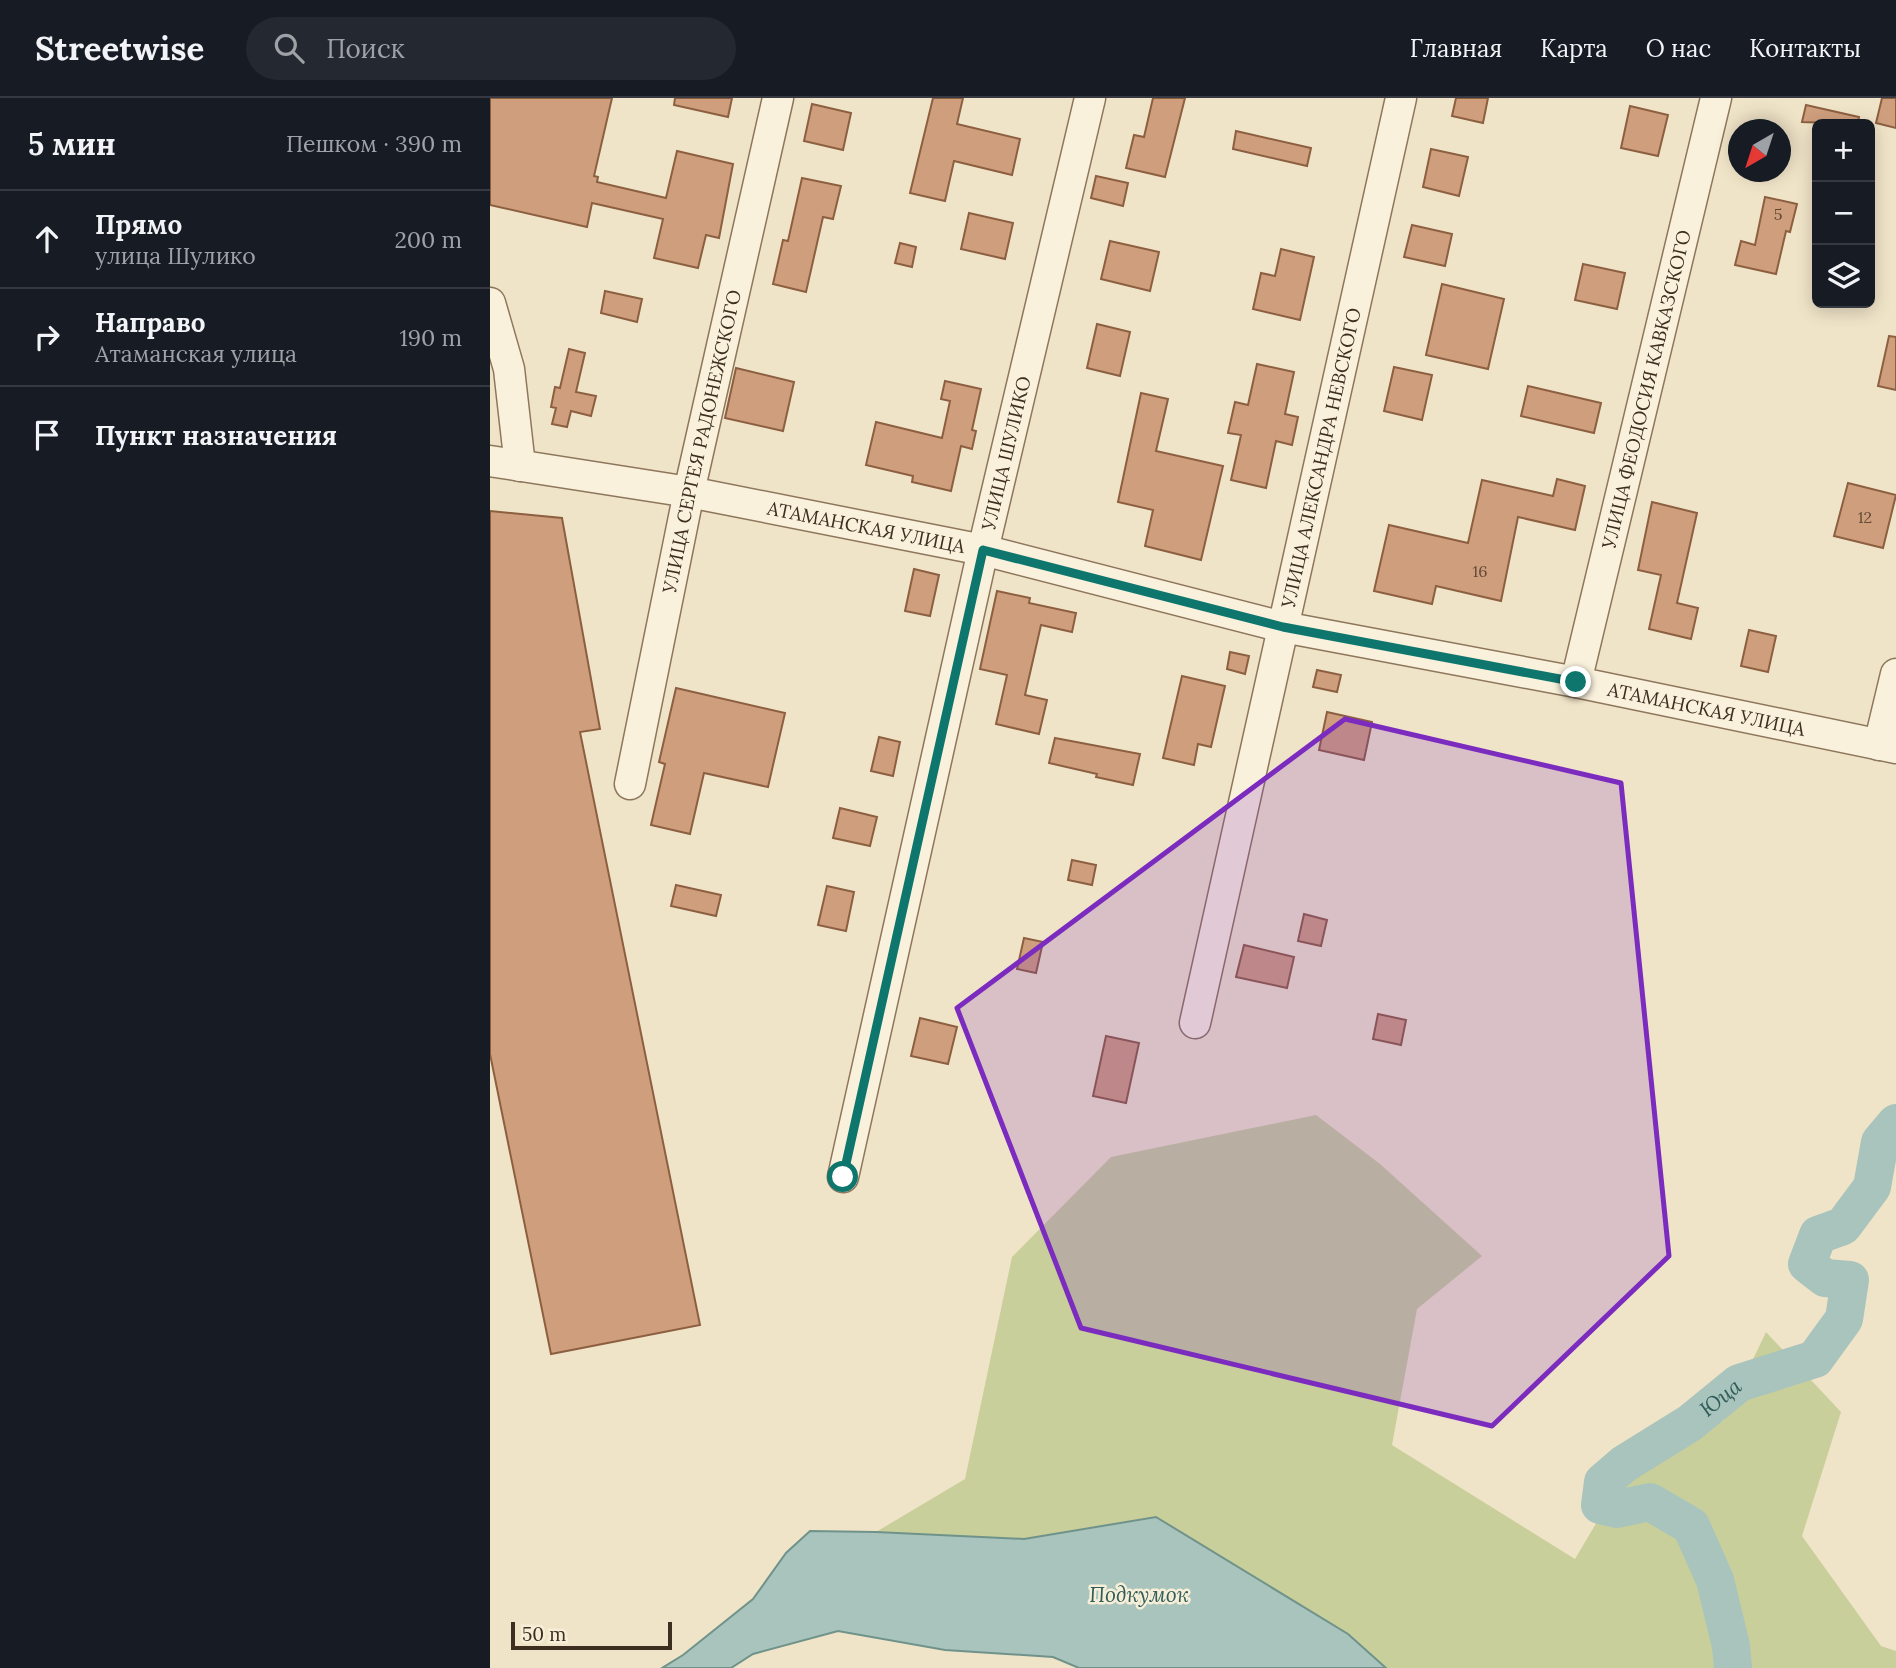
<!DOCTYPE html>
<html lang="ru">
<meta charset="utf-8">
<style>
body{margin:0;font-family:Lora,serif;background:#242831;color:#f1f3f6}
.controls{position:absolute;right:21px;top:21px;display:grid;overflow:hidden;border-radius:10px;box-shadow:0 4px 18px #0003}
.controls button{width:63px;height:63px;display:grid;place-items:center;padding:0;border:0;border-bottom:2px solid #363941;background:#171b24;color:#f1f3f6;font:35px sans-serif}
.compass{position:absolute;left:1238px;top:21px;width:63px;height:63px;border-radius:50%;background:#171b24;box-shadow:0 4px 18px #0003;rotate:219deg}
.scale{position:absolute;left:21px;bottom:18px;width:161px;box-sizing:border-box;padding-left:7px;border:4px solid #3d2e20;border-top:0;font-size:19px;line-height:24px;white-space:nowrap;color:#3d2e20;-webkit-text-stroke:5px #f7eed8;paint-order:stroke}
.stop{position:absolute;width:21px;height:21px;margin:-16px;border:5px solid #0f766e;border-radius:50%;background:#fff}
.stop.end{background:#0f766e;border-color:#fff;box-shadow:0 2px 7px #0008}
.list{margin:0;padding:0;list-style:none}
h2{display:flex;justify-content:space-between;align-items:center;height:91px;margin:0;padding:0 28px;font-size:30px}
h2 small{font-size:23px;font-weight:400;color:#9ea1a6}
.list li{display:grid;grid-template-columns:46px 1fr auto;gap:21px;align-items:center;box-sizing:border-box;height:98px;padding:0 28px;border-top:2px solid #363941}
.list b{display:block;font-size:26px;white-space:nowrap}
.list p{margin:0;font-size:23px;white-space:nowrap;color:#9ea1a6}
.list em{font-size:23px;font-style:normal;color:#9ea1a6}
.icon{flex:none;width:38px;height:38px;fill:none;stroke:currentColor;stroke-width:2;stroke-linecap:round;stroke-linejoin:round}
.map{position:relative;flex:none;width:1406px;height:1570px;overflow:hidden}
header{display:flex;align-items:center;gap:42px;box-sizing:border-box;height:98px;padding:0 35px;background:#171b24;border-bottom:2px solid #363941}
header strong{font-size:33px}
nav{display:flex;gap:38px;margin-inline-start:auto;font-size:24px}
.search{width:490px;height:63px;background:#242831;display:flex;align-items:center;gap:18px;box-sizing:border-box;padding:0 24px;border-radius:38px;color:#9ea1a6;font-size:26px}
main{display:flex}
aside{flex:1;background:#171b24}
.map>svg:first-child{display:block}
.green{fill:#c9cf9b}
.water{fill:#a9c4bc;stroke:#6f938a;stroke-width:2}
.lines{fill:none;stroke-linecap:round;stroke-linejoin:round}
.river{stroke:#a9c4bc;stroke-width:38}
.building{fill:#cf9f7d;stroke:#8d5f41;stroke-width:2}
.minor-casing{stroke:#8d765c;stroke-width:33}
.minor{stroke:#faf1dc;stroke-width:30}
.route{stroke:#0f766e;stroke-width:9}
.marked{fill:#7b2cbf;fill-opacity:0.2;stroke:#7b2cbf;stroke-width:5;stroke-linejoin:round}
.labels{text-anchor:middle;stroke-width:5;stroke-linejoin:round;paint-order:stroke}
.number-label{font-size:16px;fill:#624a37}
.street-label{font-size:19px;fill:#3d2e20;stroke:#f7eed8}
.water-label{font-size:21px;font-style:italic;fill:#2f5d5a;stroke:#f7eed8}
</style>
<header>
<strong>Streetwise</strong>
<div class="search"><svg class="icon" aria-label="search" viewBox="0 0 24 24"><circle cx="10" cy="10" r="6"/><path d="M15 15l6 6"/></svg>Поиск</div>
<nav><a>Главная</a><a>Карта</a><a>О нас</a><a>Контакты</a></nav>
</header>
<main>
<aside>
<h2>5 мин<small>Пешком · 390 m</small></h2>
<ul class="list">
<li><svg class="icon" aria-label="ahead" viewBox="0 0 24 24"><path d="M12 20V5M6 11l6-6 6 6"/></svg><div><b>Прямо</b><p>улица Шулико</p></div><em>200 m</em></li>
<li><svg class="icon" aria-label="right" viewBox="0 0 24 24"><path d="M7 20v-9h11M14 6l5 5-5 5"/></svg><div><b>Направо</b><p>Атаманская улица</p></div><em>190 m</em></li>
<li><svg class="icon" aria-label="arrive" viewBox="0 0 24 24"><path d="M6 21V4h12l-3 4 3 4H6"/></svg><div><b>Пункт назначения</b></div></li>
</ul>
</aside>
<div class="map">
<svg width="1406" height="1570" viewBox="0 0 1406 1570">
<rect width="100%" height="100%" fill="#f0e4c8"/>
<path class="green" d="M 826,1017 L 890,1066 L 992,1158 L 927,1211 L 902,1347 L 1085,1461 L 1127,1390 L 1157,1365 L 1234,1322 L 1276,1234 L 1351,1314 L 1312,1438 L 1391,1548 L 1406,1553 L 1406,1570 L 896,1570 L 858,1536 L 666,1419 L 534,1441 L 386,1434 L 475,1381 L 522,1159 L 621,1059 Z"/>
<path class="water" d="M 666,1419 L 858,1536 L 896,1570 L 589,1570 L 563,1559 L 455,1552 L 348,1533 L 263,1556 L 241,1570 L 172,1570 L 193,1557 L 263,1501 L 296,1455 L 320,1433 L 386,1434 L 534,1441 Z"/>
<g class="lines">
<path class="river" id="s1" d="M 1243,1570 L 1241,1548 L 1225,1482 L 1201,1428 L 1160,1404 L 1127,1411 L 1110,1407 L 1113,1384 L 1134,1366 L 1200,1325 L 1249,1285 L 1325,1261 L 1354,1221 L 1360,1182 L 1335,1180 L 1317,1166 L 1328,1137 L 1353,1128 L 1382,1089 L 1390,1044 L 1406,1025"/>
</g>
<g class="building">
<path d="M 0,0 L 122,0 L 104,78 L 108,79 L 107,84 L 176,100 L 187,53 L 243,66 L 229,140 L 216,137 L 208,170 L 164,160 L 173,121 L 102,105 L 97,129 L 0,107 Z"/>
<path d="M 185,0 L 242,0 L 238,19 L 184,7 Z"/>
<path d="M 443,0 L 473,0 L 467,26 L 530,41 L 522,77 L 464,63 L 455,103 L 420,95 Z"/>
<path d="M 663,0 L 695,0 L 675,79 L 636,70 L 644,37 L 654,39 Z"/>
<path d="M 966,0 L 998,0 L 993,25 L 962,18 Z"/>
<path d="M 1392,0 L 1406,0 L 1406,30 L 1386,25 Z"/>
<path d="M 322,6 L 361,15 L 353,52 L 314,43 Z"/>
<path d="M 1316,7 L 1369,19 L 1368,26 L 1312,24 Z"/>
<path d="M 1140,8 L 1178,17 L 1168,58 L 1131,50 Z"/>
<path d="M 746,33 L 821,50 L 817,68 L 743,51 Z"/>
<path d="M 941,51 L 978,59 L 969,98 L 933,89 Z"/>
<path d="M 606,78 L 638,85 L 633,108 L 601,100 Z"/>
<path d="M 312,80 L 351,88 L 343,121 L 333,119 L 316,194 L 283,186 L 293,142 L 298,143 Z"/>
<path d="M 1275,99 L 1307,106 L 1300,134 L 1296,133 L 1286,176 L 1245,167 L 1251,143 L 1265,147 Z"/>
<path d="M 479,115 L 523,125 L 515,161 L 471,151 Z"/>
<path d="M 922,127 L 962,136 L 955,168 L 914,159 Z"/>
<path d="M 620,143 L 669,154 L 660,193 L 611,181 Z"/>
<path d="M 410,145 L 426,149 L 422,169 L 405,165 Z"/>
<path d="M 791,151 L 824,159 L 810,222 L 763,211 L 771,175 L 785,178 Z"/>
<path d="M 1093,166 L 1135,175 L 1127,211 L 1085,202 Z"/>
<path d="M 952,186 L 1014,201 L 998,271 L 936,257 Z"/>
<path d="M 115,193 L 152,201 L 147,224 L 111,215 Z"/>
<path d="M 607,226 L 640,234 L 630,278 L 597,270 Z"/>
<path d="M 1399,238 L 1406,239 L 1406,292 L 1388,288 Z"/>
<path d="M 79,251 L 95,255 L 86,294 L 106,298 L 101,318 L 81,313 L 77,329 L 62,326 L 66,310 L 61,309 L 65,289 L 70,290 Z"/>
<path d="M 767,266 L 804,274 L 795,316 L 808,319 L 802,347 L 786,343 L 776,390 L 741,382 L 751,337 L 738,335 L 745,304 L 758,307 Z"/>
<path d="M 904,269 L 942,277 L 932,322 L 894,313 Z"/>
<path d="M 246,270 L 304,284 L 293,333 L 235,320 Z"/>
<path d="M 455,283 L 491,291 L 482,332 L 486,333 L 482,351 L 471,348 L 461,393 L 422,384 L 423,378 L 376,367 L 386,324 L 452,340 L 460,303 L 451,301 Z"/>
<path d="M 1038,288 L 1111,305 L 1104,335 L 1031,318 Z"/>
<path d="M 651,295 L 678,301 L 666,353 L 733,368 L 711,462 L 655,448 L 663,412 L 628,404 Z"/>
<path d="M 1067,381 L 1095,388 L 1085,432 L 1028,419 L 1011,503 L 946,488 L 942,506 L 884,493 L 899,427 L 978,445 L 992,382 L 1063,398 Z"/>
<path d="M 1358,385 L 1406,397 L 1393,450 L 1344,438 Z"/>
<path d="M 1162,404 L 1207,415 L 1187,505 L 1208,510 L 1201,541 L 1159,531 L 1171,477 L 1148,472 Z"/>
<path d="M 0,413 L 72,420 L 110,631 L 90,634 L 210,1227 L 61,1256 L 0,956 Z"/>
<path d="M 424,471 L 449,477 L 440,518 L 415,513 Z"/>
<path d="M 507,493 L 540,500 L 539,505 L 586,515 L 582,534 L 551,527 L 535,597 L 557,602 L 549,636 L 506,626 L 517,577 L 490,571 Z"/>
<path d="M 1259,532 L 1286,538 L 1278,574 L 1251,568 Z"/>
<path d="M 740,554 L 759,558 L 755,576 L 737,571 Z"/>
<path d="M 827,572 L 851,577 L 847,594 L 823,589 Z"/>
<path d="M 692,578 L 735,588 L 721,649 L 708,646 L 704,667 L 673,660 Z"/>
<path d="M 186,590 L 295,615 L 278,689 L 214,675 L 200,736 L 161,727 L 175,666 L 169,664 Z"/>
<path d="M 837,614 L 882,624 L 874,662 L 829,652 Z"/>
<path d="M 389,639 L 410,644 L 403,678 L 381,673 Z"/>
<path d="M 565,640 L 650,656 L 643,687 L 606,679 L 607,676 L 559,665 Z"/>
<path d="M 350,710 L 387,719 L 380,748 L 343,740 Z"/>
<path d="M 582,762 L 606,767 L 602,787 L 578,782 Z"/>
<path d="M 186,787 L 231,797 L 226,818 L 181,808 Z"/>
<path d="M 337,788 L 364,794 L 356,833 L 328,827 Z"/>
<path d="M 814,816 L 837,822 L 831,848 L 808,843 Z"/>
<path d="M 534,840 L 553,844 L 546,875 L 527,871 Z"/>
<path d="M 754,847 L 804,859 L 797,890 L 746,879 Z"/>
<path d="M 888,916 L 916,922 L 911,947 L 883,941 Z"/>
<path d="M 430,920 L 467,929 L 458,966 L 421,958 Z"/>
<path d="M 616,938 L 649,945 L 636,1005 L 603,998 Z"/>
</g>
<g class="lines">
<defs>
<g id="minor">
<path d="M 0,205 L 19,271 L 30,368"/>
<path id="s2" d="M 0,363 L 199,394 L 493,452 L 793,529 L 1086,584 L 1406,650"/>
<path id="s3" d="M 1086,584 L 1226,0"/>
<path d="M 1389,647 L 1406,576"/>
<path id="s4" d="M 140,686 L 199,394 L 288,0"/>
<path id="s5" d="M 705,925 L 911,0"/>
<path id="s6" d="M 353,1079 L 493,452 L 600,0"/>
</g>
</defs>
<use href="#minor" class="minor-casing"/>
<use href="#minor" class="minor"/>
</g>
<g class="lines">
<path class="route" d="M 353,1079 L 493,452 L 793,529 L 1086,584"/>
</g>
<path class="marked" d="M 855,621 L 1131,685 L 1179,1158 L 1002,1328 L 591,1230 L 467,910 Z"/>
<g class="labels">
<g class="number-label">
<text x="1288" y="122">5</text>
<text x="1375" y="425">12</text>
<text x="990" y="479">16</text>
</g>
<g class="street-label">
<text dy="7" stroke="none"><textPath href="#s3" startOffset="301">УЛИЦА ФЕОДОСИЯ КАВКАЗСКОГО</textPath></text>
<text dy="7" stroke="none"><textPath href="#s4" startOffset="350">УЛИЦА СЕРГЕЯ РАДОНЕЖСКОГО</textPath></text>
<text dy="7" stroke="none"><textPath href="#s6" startOffset="742">УЛИЦА ШУЛИКО</textPath></text>
<text dy="7" stroke="none"><textPath href="#s5" startOffset="579">УЛИЦА АЛЕКСАНДРА НЕВСКОГО</textPath></text>
<text dy="7" stroke="none"><textPath href="#s2" startOffset="382">АТАМАНСКАЯ УЛИЦА</textPath></text>
<text dy="7" stroke="none"><textPath href="#s2" startOffset="1242">АТАМАНСКАЯ УЛИЦА</textPath></text>
</g>
<g class="water-label">
<text dy="7" stroke="none"><textPath href="#s1" startOffset="416">Юца</textPath></text>
<text x="649" y="1504">Подкумок</text>
</g>
</g>
</svg>
<div class="controls">
<button>+</button>
<button>−</button>
<button><svg class="icon" aria-label="layers" viewBox="0 0 24 24"><path d="M12 4l9 5-9 5-9-5zM3 14l9 5 9-5"/></svg></button>
</div>
<svg class="compass" viewBox="-18 -18 36 36"><path d="M0-13l5 13h-10z" fill="#e53935"/><path d="M0 13l5-13h-10z" fill="#9ea1a6"/></svg>
<div class="scale">50 m</div>
<div class="stop" style="left:353px;top:1079px"></div>
<div class="stop end" style="left:1086px;top:584px"></div>
</div>
</main>
